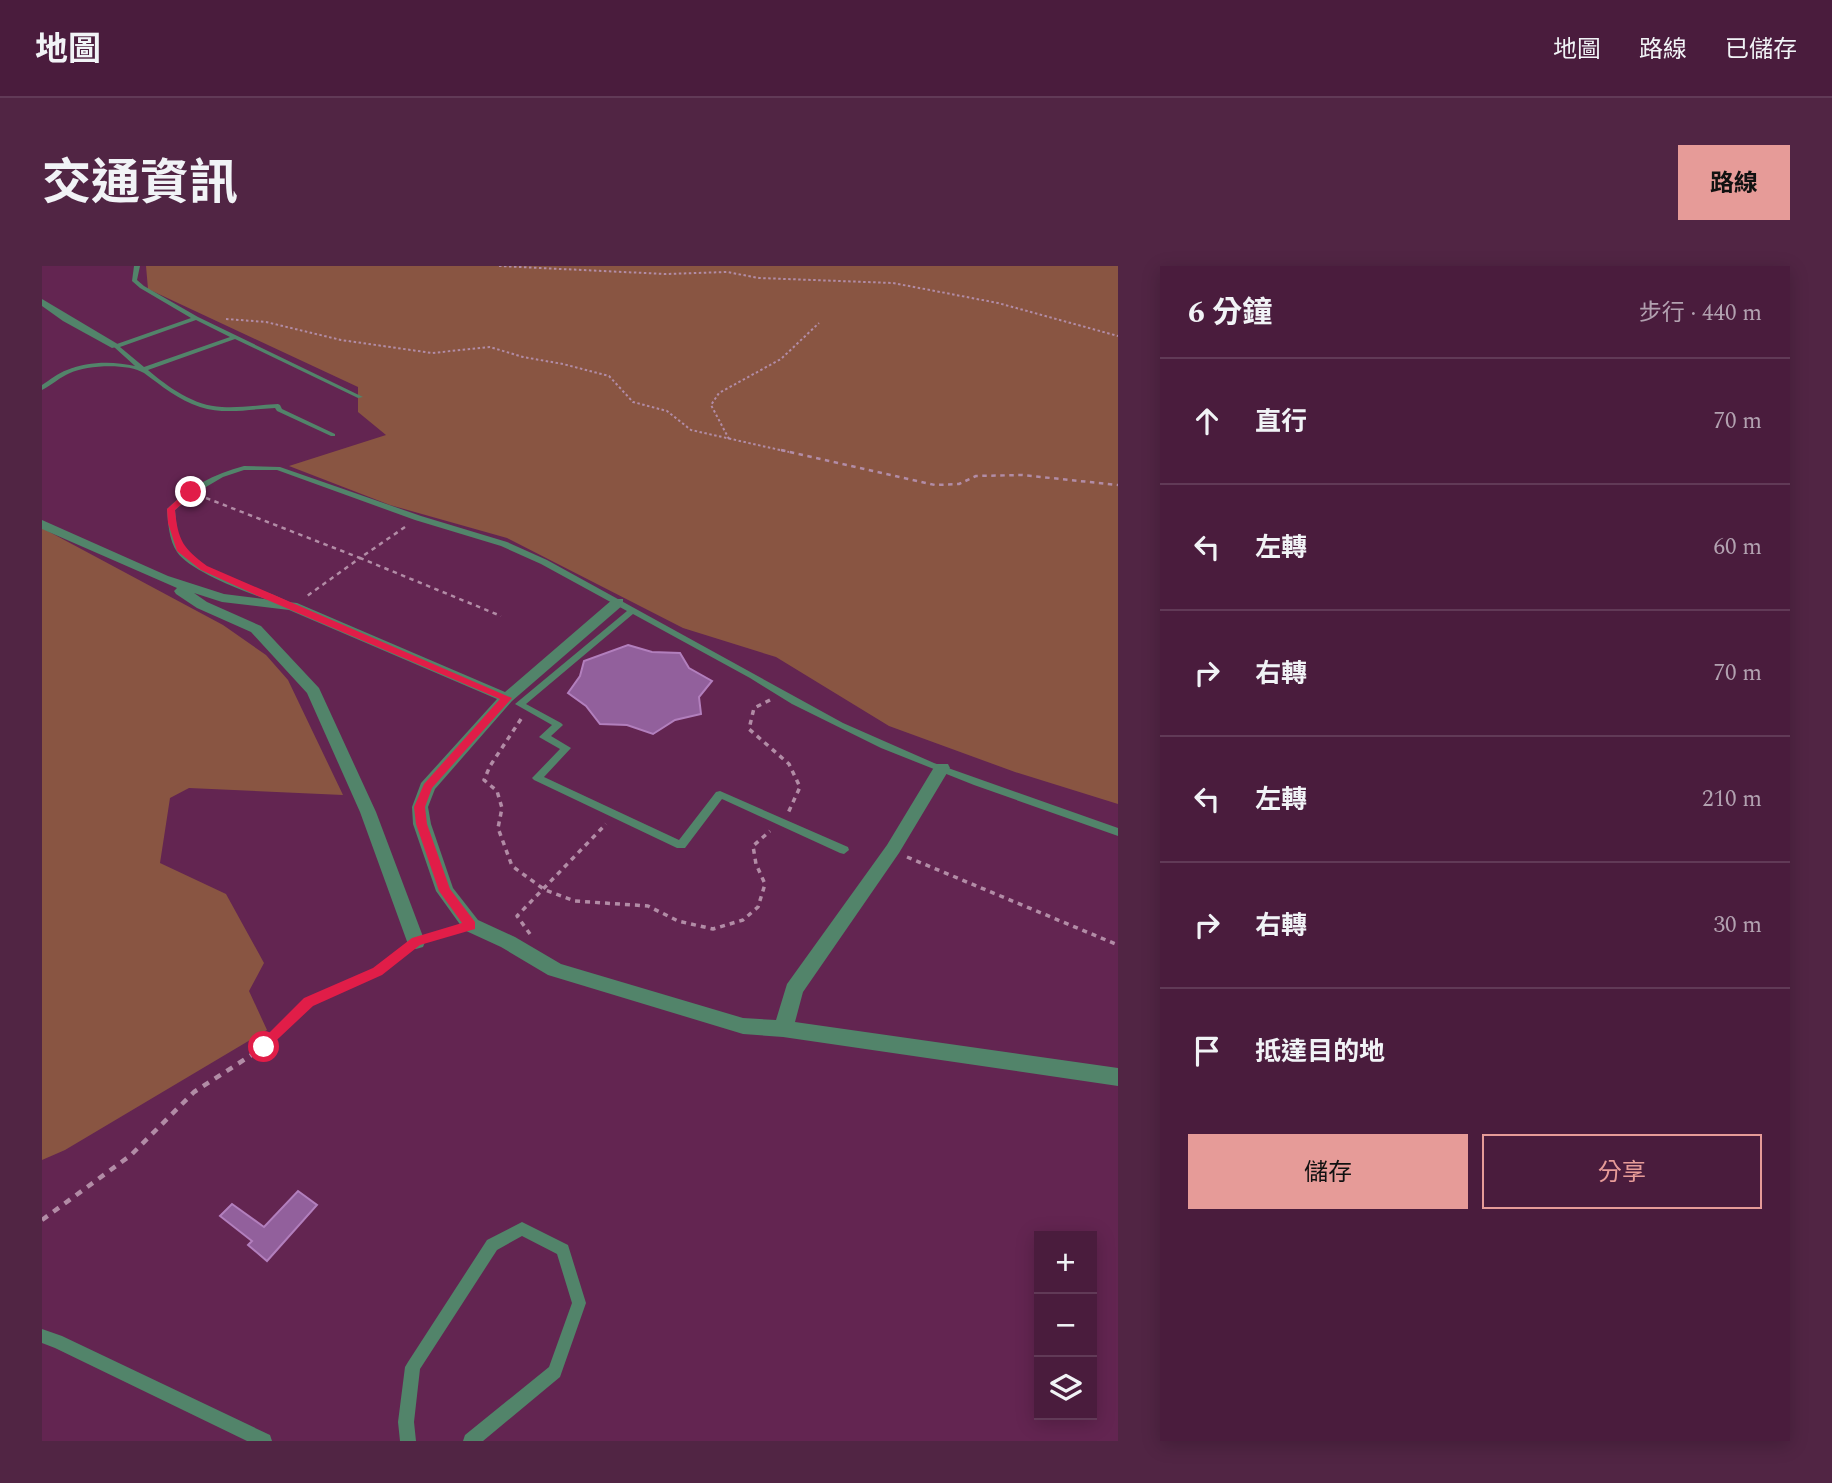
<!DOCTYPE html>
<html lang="zh-TW">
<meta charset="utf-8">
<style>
body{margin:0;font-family:Spectral,"Noto Sans TC",serif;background:#512544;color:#f1f3f6}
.controls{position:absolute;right:21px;bottom:21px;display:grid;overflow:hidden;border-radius:0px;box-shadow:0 4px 18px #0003}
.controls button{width:63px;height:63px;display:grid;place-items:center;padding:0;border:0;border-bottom:2px solid #613a57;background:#4a1c3d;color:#f1f3f6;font:35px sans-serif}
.stop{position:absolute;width:21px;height:21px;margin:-16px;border:5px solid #e11d48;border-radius:50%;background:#fff}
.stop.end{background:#e11d48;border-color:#fff;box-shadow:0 2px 7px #0008}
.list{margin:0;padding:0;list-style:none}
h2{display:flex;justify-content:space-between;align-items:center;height:91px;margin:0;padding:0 28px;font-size:30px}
h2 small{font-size:23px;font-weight:400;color:#b2a1b0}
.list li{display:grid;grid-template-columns:46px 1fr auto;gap:21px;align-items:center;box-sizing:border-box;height:126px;padding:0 28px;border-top:2px solid #613a57}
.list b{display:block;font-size:26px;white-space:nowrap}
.list em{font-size:23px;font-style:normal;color:#b2a1b0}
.actions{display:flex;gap:14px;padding:21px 28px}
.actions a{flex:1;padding:16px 0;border:2px solid #e69b98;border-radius:0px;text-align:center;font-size:24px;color:#e69b98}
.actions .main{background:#e69b98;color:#111}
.icon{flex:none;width:38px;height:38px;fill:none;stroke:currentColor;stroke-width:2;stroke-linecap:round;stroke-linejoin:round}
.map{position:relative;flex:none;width:1076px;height:1175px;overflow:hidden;border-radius:0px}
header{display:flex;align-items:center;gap:42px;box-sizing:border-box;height:98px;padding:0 35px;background:#4a1c3d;border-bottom:2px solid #613a57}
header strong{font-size:33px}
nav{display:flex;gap:38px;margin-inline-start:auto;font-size:24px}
.intro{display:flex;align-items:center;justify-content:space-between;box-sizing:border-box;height:168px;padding:0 42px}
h1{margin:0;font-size:49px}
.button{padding:18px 32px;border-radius:0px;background:#e69b98;color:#111;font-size:24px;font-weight:700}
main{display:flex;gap:42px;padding:0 42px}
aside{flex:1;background:#4a1c3d;border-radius:0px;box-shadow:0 4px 18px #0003}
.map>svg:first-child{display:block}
.green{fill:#895542}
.building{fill:#92609c;stroke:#b27fbd;stroke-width:2}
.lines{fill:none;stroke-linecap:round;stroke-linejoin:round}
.path-far3{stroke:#b28ca6;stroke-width:2;stroke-dasharray:2.5 2.5;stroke-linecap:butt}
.path-far2{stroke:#b28ca6;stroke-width:2.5;stroke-dasharray:4.5 4.5;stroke-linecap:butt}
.path-far1{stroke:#b28ca6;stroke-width:3.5;stroke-dasharray:5 5;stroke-linecap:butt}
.path{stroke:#b28ca6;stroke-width:4.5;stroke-dasharray:7 7;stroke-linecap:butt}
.service{fill:#52846a;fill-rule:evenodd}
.minor{fill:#52846a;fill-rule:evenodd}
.route{fill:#e11d48}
</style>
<header>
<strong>地圖</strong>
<nav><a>地圖</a><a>路線</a><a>已儲存</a></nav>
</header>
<div class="intro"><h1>交通資訊</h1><a class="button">路線</a></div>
<main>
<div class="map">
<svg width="1076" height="1175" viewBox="0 0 1076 1175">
<rect width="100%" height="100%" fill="#632551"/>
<g class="green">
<path d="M 104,0 L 1076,0 L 1076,538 L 973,506 L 847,460 L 734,391 L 641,362 L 465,272 L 348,239 L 247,200 L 344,169 L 316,146 L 316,121 L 106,23 Z"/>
<path d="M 0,262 L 181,359 L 224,389 L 246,414 L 301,529 L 147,522 L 128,532 L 118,597 L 184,628 L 222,697 L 207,725 L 225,764 L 23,884 L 0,894 Z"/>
</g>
<g class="building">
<path d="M 586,379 L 610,386 L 638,387 L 647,402 L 670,415 L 657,431 L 659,448 L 633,454 L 611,468 L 585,459 L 558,458 L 544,440 L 526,427 L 538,410 L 542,395 Z"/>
<path d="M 256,925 L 275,939 L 225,995 L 206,979 L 210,975 L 178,950 L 190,938 L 222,961 Z"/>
</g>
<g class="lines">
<g class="path-far3">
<path d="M 457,0 L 623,8 L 685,6 L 717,12 L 851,17 L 956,37 L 1076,70"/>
<path d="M 184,53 L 224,56 L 299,74 L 390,87 L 448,81 L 481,91 L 521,98 L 567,110 L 591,136 L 625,145 L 649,164 L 747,186"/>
<path d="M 687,173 L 669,139 L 677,127 L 739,93 L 777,57"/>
</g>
<g class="path-far2">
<path d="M 739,184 L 893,219 L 917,218 L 934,210 L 980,209 L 1076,219"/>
<path d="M 164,232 L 318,292 L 265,330"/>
<path d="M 363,261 L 318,292 L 459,350"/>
</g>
<g class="path-far1">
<path d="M 728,434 L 712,442 L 707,463 L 747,498 L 758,521 L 746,547"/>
<path d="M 479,453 L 448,500 L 442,514 L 455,525 L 460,542 L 456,562 L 470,600 L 503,624 L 533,635 L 606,640 L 636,655 L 671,663 L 701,654 L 716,641 L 723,618 L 714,598 L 711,580 L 728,565"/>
<path d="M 865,591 L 1076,679"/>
<path d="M 488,668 L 475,650 L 564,558"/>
<path d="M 391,671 L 410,665"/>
<path d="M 250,752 L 266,736 L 335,705 L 362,685"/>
</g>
<path class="path" d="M 0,954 L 89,889 L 152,826 L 222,781 L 252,750"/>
<g class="service">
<path d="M 92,0 L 98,0 L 95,14 L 102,20 L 156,51 L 321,131 L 316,132 L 193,73 L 106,104 C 126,121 152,140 180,141 C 199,142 217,139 236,138 L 238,139 L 240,143 L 293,168 L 293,170 L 289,170 L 235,145 L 233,142 C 208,143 183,149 158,141 C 136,134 120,120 102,107 C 86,97 45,99 28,107 C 18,111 10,119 0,124 L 0,119 C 8,114 16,107 25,104 C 46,95 72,95 93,100 L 72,81 L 72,79 L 149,52 L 98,22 L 90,15 ZM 154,54 L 188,71 L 102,101 L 78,81 Z"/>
<path d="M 202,200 L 238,201 L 379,250 L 465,276 L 505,294 L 801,457 L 892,497 L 1076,562 L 1076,570 L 932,519 L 839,482 L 750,438 L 708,412 L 591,348 L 484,438 L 519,457 L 521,459 L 509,470 L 529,482 L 502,511 L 637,574 L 674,526 L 678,525 L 806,581 L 807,584 L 802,588 L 798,587 L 680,533 L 643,582 L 635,582 L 492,514 L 490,512 L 492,510 L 518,483 L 497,471 L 510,459 L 473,438 L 585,345 L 499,298 L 459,280 L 373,254 L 235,204 L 202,204 L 181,211 L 152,228 L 133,244 C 134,256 135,270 140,281 C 155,309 227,322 252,339 L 248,341 C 221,333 150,308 135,286 C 127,274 126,257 125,243 C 147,221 172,208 202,200 Z"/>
<path d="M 480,956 L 526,979 L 544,1037 L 518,1111 L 441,1175 L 421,1175 L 423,1169 L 507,1101 L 530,1037 L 515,988 L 480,970 L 455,984 L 378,1103 L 372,1156 L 374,1175 L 358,1175 L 356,1156 L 363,1101 L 366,1096 L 445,974 Z"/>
<path d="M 0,1063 L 20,1070 L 228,1169 L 230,1175 L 205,1175 L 13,1082 L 0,1077 Z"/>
</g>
<g class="minor">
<path d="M 0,33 L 79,80 L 70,82 L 21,55 L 0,40 Z"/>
<path d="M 0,254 L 126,310 L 182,328 L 255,337 L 463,426 L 571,333 L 581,333 L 581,339 L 470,435 L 393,523 L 386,541 L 389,558 L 411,622 L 436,654 L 473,671 L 519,698 L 701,752 L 734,754 L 745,718 L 845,579 L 894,498 L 906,498 L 908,502 L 857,587 L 761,726 L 753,756 L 1076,802 L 1076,820 L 741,771 L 701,768 L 506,709 L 459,681 L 422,664 L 394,625 L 371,558 L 370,541 L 379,517 L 455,433 L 247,344 L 180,336 L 152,327 L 165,336 L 219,360 L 277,422 L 334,546 L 383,676 L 381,681 L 374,683 L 367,681 L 318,546 L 265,427 L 209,366 L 155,342 L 134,328 L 132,325 L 135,322 L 0,263 Z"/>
</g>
</g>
<path class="route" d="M 146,224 L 153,226 L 133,244 C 136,275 141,282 165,300 L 470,432 L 390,522 L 383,541 L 385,558 L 408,623 L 433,656 L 433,663 L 378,679 L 340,709 L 271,740 L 222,786 L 215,781 L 217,777 L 262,732 L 331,702 L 370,672 L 420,657 L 397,625 L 374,558 L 372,541 L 382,518 L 458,433 L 216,330 L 159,304 L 135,285 L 126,257 L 125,243 Z"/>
</svg>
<div class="controls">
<button>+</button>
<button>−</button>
<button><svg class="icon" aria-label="layers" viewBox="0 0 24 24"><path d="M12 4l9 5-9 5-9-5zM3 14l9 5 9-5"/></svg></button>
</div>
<div class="stop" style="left:222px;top:781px"></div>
<div class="stop end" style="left:149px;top:226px"></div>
</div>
<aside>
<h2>6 分鐘<small>步行 · 440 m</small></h2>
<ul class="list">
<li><svg class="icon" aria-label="ahead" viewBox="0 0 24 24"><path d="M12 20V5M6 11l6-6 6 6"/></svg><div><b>直行</b></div><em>70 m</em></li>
<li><svg class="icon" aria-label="left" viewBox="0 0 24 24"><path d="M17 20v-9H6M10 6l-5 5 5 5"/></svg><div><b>左轉</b></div><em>60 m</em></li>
<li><svg class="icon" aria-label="right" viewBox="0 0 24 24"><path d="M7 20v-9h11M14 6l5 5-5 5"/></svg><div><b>右轉</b></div><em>70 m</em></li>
<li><svg class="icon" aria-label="left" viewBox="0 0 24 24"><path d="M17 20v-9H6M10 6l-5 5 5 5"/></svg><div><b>左轉</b></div><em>210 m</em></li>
<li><svg class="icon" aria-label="right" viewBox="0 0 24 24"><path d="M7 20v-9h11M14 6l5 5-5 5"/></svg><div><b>右轉</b></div><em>30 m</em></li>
<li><svg class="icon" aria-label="arrive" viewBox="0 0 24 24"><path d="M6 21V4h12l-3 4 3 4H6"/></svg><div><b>抵達目的地</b></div></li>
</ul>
<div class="actions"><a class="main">儲存</a><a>分享</a></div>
</aside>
</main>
